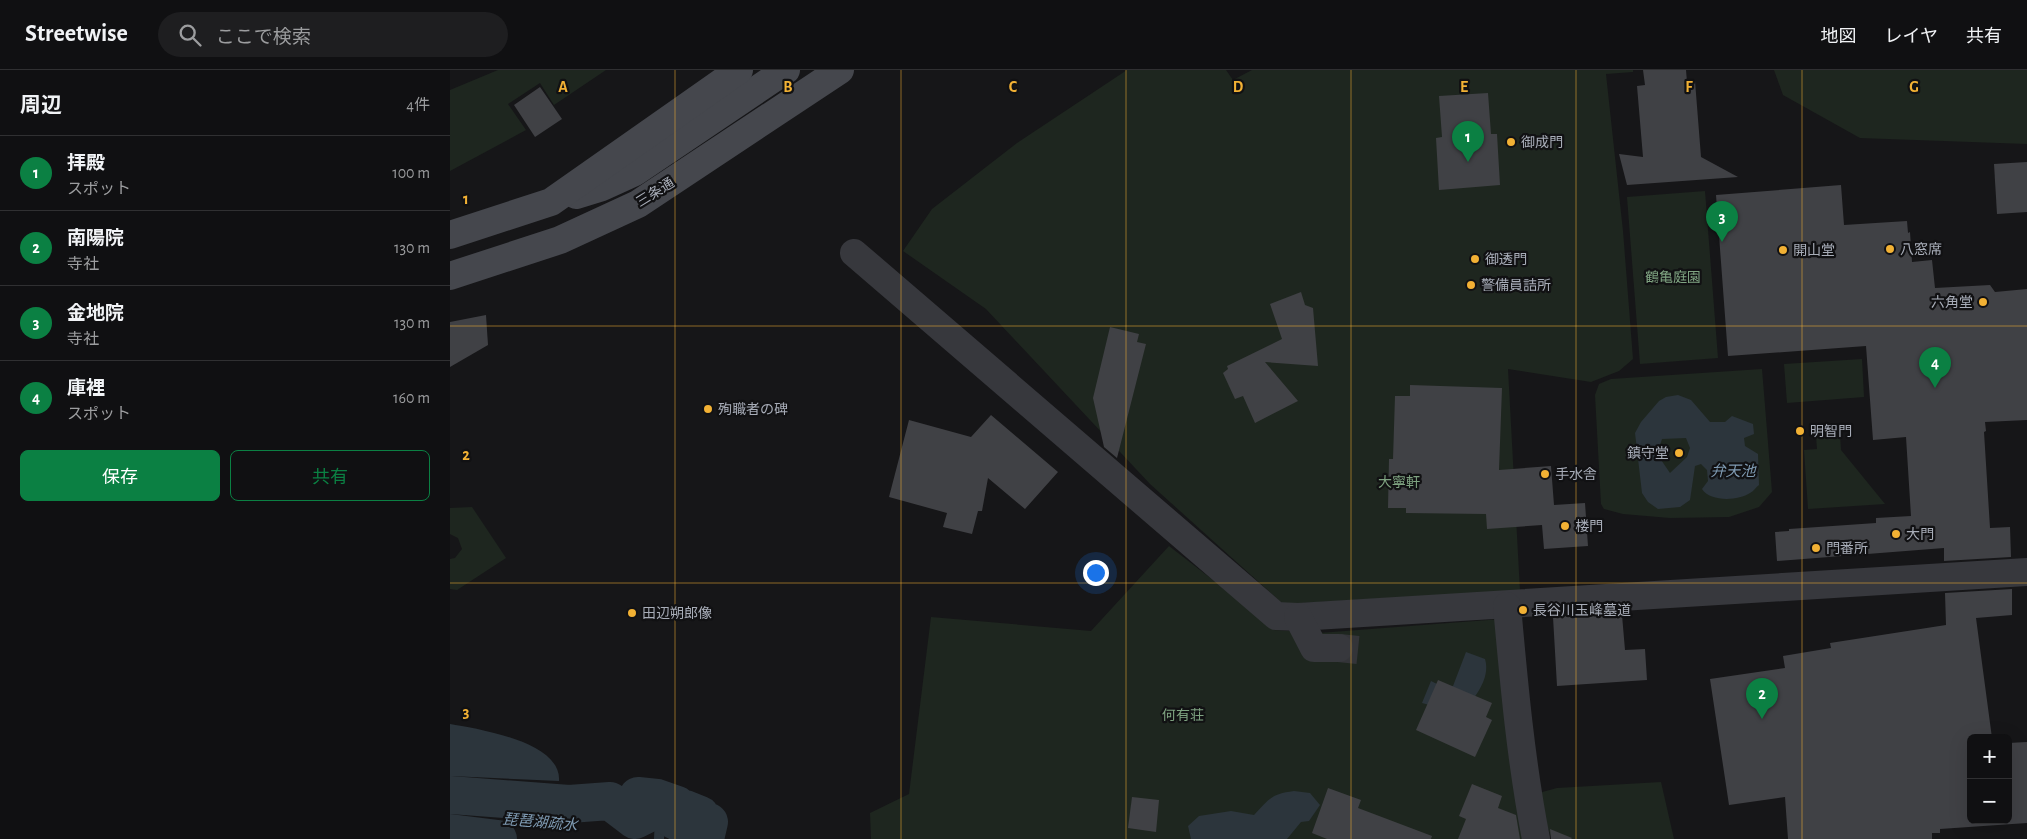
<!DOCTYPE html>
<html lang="ja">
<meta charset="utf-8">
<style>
body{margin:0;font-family:"Alegreya Sans","Noto Sans JP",sans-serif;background:#1e1e20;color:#f1f3f6}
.controls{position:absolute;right:15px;bottom:15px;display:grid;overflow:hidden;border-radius:8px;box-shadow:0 5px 20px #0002}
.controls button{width:45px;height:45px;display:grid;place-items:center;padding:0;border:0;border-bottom:1px solid #303032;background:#101012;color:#f1f3f6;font:25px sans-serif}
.you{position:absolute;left:645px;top:502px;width:18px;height:18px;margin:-12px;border:4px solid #fff;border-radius:50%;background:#1a73e8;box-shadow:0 0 0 8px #1a73e833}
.badge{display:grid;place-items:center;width:32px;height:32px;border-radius:50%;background:#0b8043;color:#fff;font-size:16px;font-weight:700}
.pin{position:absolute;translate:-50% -41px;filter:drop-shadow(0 1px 2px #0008)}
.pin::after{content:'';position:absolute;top:26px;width:18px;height:15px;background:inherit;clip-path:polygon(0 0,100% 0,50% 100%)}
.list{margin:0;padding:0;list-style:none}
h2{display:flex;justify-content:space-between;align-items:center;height:65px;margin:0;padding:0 20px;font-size:21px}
h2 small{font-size:16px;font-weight:400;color:#9c9d9f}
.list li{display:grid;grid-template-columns:32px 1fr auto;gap:15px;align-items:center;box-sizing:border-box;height:75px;padding:0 20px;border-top:1px solid #303032}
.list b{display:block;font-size:19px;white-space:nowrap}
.list p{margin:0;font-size:16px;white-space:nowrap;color:#9c9d9f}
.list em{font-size:16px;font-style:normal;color:#9c9d9f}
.actions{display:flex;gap:10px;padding:15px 20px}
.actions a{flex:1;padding:11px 0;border:1px solid #0b8043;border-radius:8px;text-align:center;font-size:18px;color:#0b8043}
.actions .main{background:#0b8043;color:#fff}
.icon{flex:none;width:28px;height:28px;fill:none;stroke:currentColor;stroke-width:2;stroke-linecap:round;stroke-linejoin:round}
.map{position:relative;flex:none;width:1577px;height:769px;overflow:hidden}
header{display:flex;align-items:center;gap:30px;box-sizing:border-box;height:70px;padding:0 25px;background:#101012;border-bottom:1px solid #303032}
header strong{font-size:24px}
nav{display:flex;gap:28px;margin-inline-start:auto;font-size:18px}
.search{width:350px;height:45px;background:#1e1e20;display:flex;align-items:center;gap:12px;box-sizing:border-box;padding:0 18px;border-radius:28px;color:#9c9d9f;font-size:19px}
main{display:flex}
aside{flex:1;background:#101012}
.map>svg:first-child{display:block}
.green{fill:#1e261f}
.water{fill:#2c353c;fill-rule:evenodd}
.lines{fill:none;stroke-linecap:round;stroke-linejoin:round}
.stream{stroke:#2c353c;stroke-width:10}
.canal{stroke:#2c353c;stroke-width:38}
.building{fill:#404145}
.street-tunnel{stroke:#333438;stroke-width:28;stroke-dasharray:28 14;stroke-linecap:butt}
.street{stroke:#37383d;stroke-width:28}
.secondary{stroke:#45474d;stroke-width:28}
.grid{fill:none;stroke:#f2b134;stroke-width:1;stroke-opacity:0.55}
.poi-dot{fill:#f2b134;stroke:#111113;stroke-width:2}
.labels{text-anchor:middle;stroke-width:4.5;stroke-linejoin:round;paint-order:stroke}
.poi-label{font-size:14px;fill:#a8adb8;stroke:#111113;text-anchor:start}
.street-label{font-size:14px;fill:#a8adb8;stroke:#111113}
.park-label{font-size:14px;fill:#7fa381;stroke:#111113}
.water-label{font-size:15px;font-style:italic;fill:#7f9bb3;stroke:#111113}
.grid-label{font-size:16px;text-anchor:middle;font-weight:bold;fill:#f2b134;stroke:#111113;stroke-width:4.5;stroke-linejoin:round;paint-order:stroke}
</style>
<header>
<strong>Streetwise</strong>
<div class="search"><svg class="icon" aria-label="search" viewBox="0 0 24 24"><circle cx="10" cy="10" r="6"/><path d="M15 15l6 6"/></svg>ここで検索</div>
<nav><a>地図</a><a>レイヤ</a><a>共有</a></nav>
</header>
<main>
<aside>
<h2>周辺<small>4件</small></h2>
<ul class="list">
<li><span class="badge">1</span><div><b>拝殿</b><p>スポット</p></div><em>100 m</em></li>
<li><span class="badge">2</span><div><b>南陽院</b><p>寺社</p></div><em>130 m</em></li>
<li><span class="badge">3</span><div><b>金地院</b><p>寺社</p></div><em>130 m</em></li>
<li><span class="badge">4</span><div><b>庫裡</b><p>スポット</p></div><em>160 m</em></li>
</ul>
<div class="actions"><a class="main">保存</a><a>共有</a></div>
</aside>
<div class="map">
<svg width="1577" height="769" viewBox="0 0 1577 769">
<rect width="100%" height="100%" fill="#161618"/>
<g class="green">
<path d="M 48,0 L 156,0 L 104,35 L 90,13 L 58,34 L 76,60 L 0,101 L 0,20 Z"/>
<path d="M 677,0 L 776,0 L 783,10 L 802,0 L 1183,0 L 1183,2 L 1156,4 L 1173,161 L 1183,289 L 1169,301 L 1141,312 L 1058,299 L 1070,521 L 833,534 L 700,414 L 536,239 L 453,181 L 482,139 L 567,73 Z"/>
<path d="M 1324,0 L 1577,0 L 1577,74 L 1410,68 L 1333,25 Z"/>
<path d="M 1255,121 L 1268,288 L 1190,294 L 1177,127 Z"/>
<path d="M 1412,289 L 1414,327 L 1337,333 L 1334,294 Z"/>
<path d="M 1312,299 L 1322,422 L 1309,437 L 1279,447 L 1220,448 L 1173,444 L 1154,439 L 1151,434 L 1145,325 L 1149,314 L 1161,309 Z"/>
<path d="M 1390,364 L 1391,380 L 1435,434 L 1358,439 L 1354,380 L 1367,379 L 1366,366 Z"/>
<path d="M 22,437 L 56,488 L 7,520 L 0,519 L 0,489 L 5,488 L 12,479 L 8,468 L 0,464 L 0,438 Z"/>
<path d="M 719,476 L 812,548 L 824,560 L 869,563 L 1051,549 L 1081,769 L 421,769 L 420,743 L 459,724 L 481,547 L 641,561 Z"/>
<path d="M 1211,712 L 1224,769 L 1102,769 L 1085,724 L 1107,718 Z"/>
</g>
<g class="water">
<path d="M 1228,325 L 1241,330 L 1260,352 L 1275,352 L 1282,346 L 1303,354 L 1304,364 L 1294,368 L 1295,376 L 1308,384 L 1309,415 C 1306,417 1304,421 1300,423 C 1288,431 1260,432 1252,419 L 1258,411 L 1257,400 L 1251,394 L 1245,396 L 1240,430 L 1230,437 L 1208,439 L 1198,432 L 1192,423 L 1185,363 L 1191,352 L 1209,331 L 1216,327 ZM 1236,368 L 1240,378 L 1237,387 L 1220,403 L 1207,384 L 1212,369 Z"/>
<path d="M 1016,582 L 1035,589 C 1041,609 1024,628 1012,644 L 972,633 L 981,611 L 993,617 L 1003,616 Z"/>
<path d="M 0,654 C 29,659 112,672 109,711 L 0,706 Z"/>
<path d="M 844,721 L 860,723 L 870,735 L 859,751 L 851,752 L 837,769 L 741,769 L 738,756 L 749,746 L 781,741 L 804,745 C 819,729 821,724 844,721 Z"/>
</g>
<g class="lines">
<g class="stream">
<path d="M 209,769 L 210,746 L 216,732"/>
<path d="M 224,769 L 237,755 L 243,742"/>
</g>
<g class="canal">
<path d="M 0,725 L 119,734 L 160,731 L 185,750 L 197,744 L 188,726 L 207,728 L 227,735 L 222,749 L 230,753 L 235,739 L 250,745 L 251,750 L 259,752 L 255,769"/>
<path d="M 0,763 L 48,769"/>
</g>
</g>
<g class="building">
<path d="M 1193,0 L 1236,0 L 1237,12 L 1245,11 L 1251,87 L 1288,107 L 1177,115 L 1169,84 L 1193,87 L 1187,16 L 1195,15 Z"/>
<path d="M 90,17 L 112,49 L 85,67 L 64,35 Z"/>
<path d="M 1038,23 L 1041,64 L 1047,64 L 1050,115 L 989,120 L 986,68 L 992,67 L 989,26 Z"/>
<path d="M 1577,92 L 1577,142 L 1547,144 L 1544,94 Z"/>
<path d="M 1391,115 L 1394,155 L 1457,151 L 1458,163 L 1460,162 L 1462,192 L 1482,190 L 1485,218 L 1540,215 L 1545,222 L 1577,219 L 1577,350 L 1535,352 L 1536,361 L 1534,362 L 1540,458 L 1560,457 L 1561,487 L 1494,491 L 1494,478 L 1327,491 L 1325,462 L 1339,461 L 1339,459 L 1426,453 L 1426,448 L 1461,446 L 1456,367 L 1423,370 L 1416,276 L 1278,286 L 1266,125 Z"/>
<path d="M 851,222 L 855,235 L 863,238 L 868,296 L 815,292 L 848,331 L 805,353 L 793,326 L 785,329 L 773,303 L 778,299 L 777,296 L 832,269 L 820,234 Z"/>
<path d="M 36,245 L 38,275 L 0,297 L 0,252 Z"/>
<path d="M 660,257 L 689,264 L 687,272 L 696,274 L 667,388 L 654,377 L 643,328 Z"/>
<path d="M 960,315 L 1052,318 L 1049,400 L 1101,396 L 1104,435 L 1135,433 L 1138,476 L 1094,479 L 1092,455 L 1037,459 L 1036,444 L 956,443 L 956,438 L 938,438 L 939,389 L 943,389 L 945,326 L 960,326 Z"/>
<path d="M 541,345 L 608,402 L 575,439 L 538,408 L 532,441 L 528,441 L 522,464 L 493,457 L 497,443 L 439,427 L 459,350 L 521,367 Z"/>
<path d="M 1562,519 L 1562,545 L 1526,548 L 1542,668 L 1521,668 L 1521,750 L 1558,750 L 1558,673 L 1577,672 L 1577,753 L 1490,759 L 1490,763 L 1482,763 L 1482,769 L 1338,769 L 1335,727 L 1279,735 L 1260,609 L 1335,598 L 1333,586 L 1381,578 L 1380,573 L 1496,555 L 1495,523 Z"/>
<path d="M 1149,544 L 1149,546 L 1172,545 L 1175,580 L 1195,579 L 1197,610 L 1107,616 L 1103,547 Z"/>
<path d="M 988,610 L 1042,633 L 1036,647 L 1042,650 L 1025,687 L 966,660 Z"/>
<path d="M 1022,714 L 1052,726 L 1048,738 L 1066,745 L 1070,769 L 1008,769 L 1016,749 L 1009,746 Z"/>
<path d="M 878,718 L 911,730 L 908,738 L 982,766 L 981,769 L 877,769 L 862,763 Z"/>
<path d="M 682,727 L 709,730 L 706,762 L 678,758 Z"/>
<path d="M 1100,759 L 1122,768 L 1121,769 L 1101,769 Z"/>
</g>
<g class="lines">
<path class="street-tunnel" d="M 889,578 L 908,580"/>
<g class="street">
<path d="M 404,183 L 826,546 L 848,547 L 1577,502"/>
<path d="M 1057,536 C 1064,614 1071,692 1086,769"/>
<path d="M 848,547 L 864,578 L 889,578"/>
</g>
<g class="secondary">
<path d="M 126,125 L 152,117 L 185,102 L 336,0"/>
<path d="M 0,165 L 101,132 L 289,0"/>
<path d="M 0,206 L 110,170 L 188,134 L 390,0"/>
</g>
</g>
<path class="grid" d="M 225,0 L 225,769M 451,0 L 451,769M 676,0 L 676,769M 901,0 L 901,769M 1126,0 L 1126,769M 1352,0 L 1352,769M 0,256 L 1577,256M 0,513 L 1577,513"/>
<g class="poi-dot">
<circle cx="1061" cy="72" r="5"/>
<circle cx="1440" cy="179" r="5"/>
<circle cx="1333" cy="180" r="5"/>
<circle cx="1025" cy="189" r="5"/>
<circle cx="1021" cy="215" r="5"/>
<circle cx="1533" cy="232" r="5"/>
<circle cx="258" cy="339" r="5"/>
<circle cx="1350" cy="361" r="5"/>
<circle cx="1229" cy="383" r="5"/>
<circle cx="1095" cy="404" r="5"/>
<circle cx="1115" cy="456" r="5"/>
<circle cx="1446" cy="464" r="5"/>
<circle cx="1366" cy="478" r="5"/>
<circle cx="1073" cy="540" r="5"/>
<circle cx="182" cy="543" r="5"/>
</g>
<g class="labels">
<g class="poi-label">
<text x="1071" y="77">御成門</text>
<text x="1450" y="184">八窓席</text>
<text x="1343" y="185">開山堂</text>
<text x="1035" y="194">御透門</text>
<text x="1031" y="220">警備員詰所</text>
<text x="1523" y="237" text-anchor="end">六角堂</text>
<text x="268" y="344">殉職者の碑</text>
<text x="1360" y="366">明智門</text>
<text x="1219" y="388" text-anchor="end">鎮守堂</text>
<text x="1105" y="409">手水舎</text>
<text x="1125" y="461">楼門</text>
<text x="1456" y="469">大門</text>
<text x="1376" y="483">門番所</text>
<text x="1083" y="545">長谷川玉峰墓道</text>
<text x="192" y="548">田辺朔郎像</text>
</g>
<g class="street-label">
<text transform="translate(205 122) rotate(-32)" y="5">三条通</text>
</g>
<g class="park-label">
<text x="1223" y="212">鶴亀庭園</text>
<text x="949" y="417">大寧軒</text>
<text x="733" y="650">何有荘</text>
</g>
<g class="water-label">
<text x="1283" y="406">弁天池</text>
<text transform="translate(90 752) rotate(5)" y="5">琵琶湖疏水</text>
</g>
</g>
<g class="grid-label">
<text x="113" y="22">A</text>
<text x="338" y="22">B</text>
<text x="563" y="22">C</text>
<text x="788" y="22">D</text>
<text x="1014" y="22">E</text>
<text x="1239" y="22">F</text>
<text x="1464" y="22">G</text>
<text x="16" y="134">1</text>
<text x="16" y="390">2</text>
<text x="16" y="647">3</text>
</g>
</svg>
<div class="controls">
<button>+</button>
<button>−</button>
</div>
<div class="you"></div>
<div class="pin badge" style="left:1018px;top:92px">1</div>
<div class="pin badge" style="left:1312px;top:649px">2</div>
<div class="pin badge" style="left:1272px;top:172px">3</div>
<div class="pin badge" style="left:1485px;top:318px">4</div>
</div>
</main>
